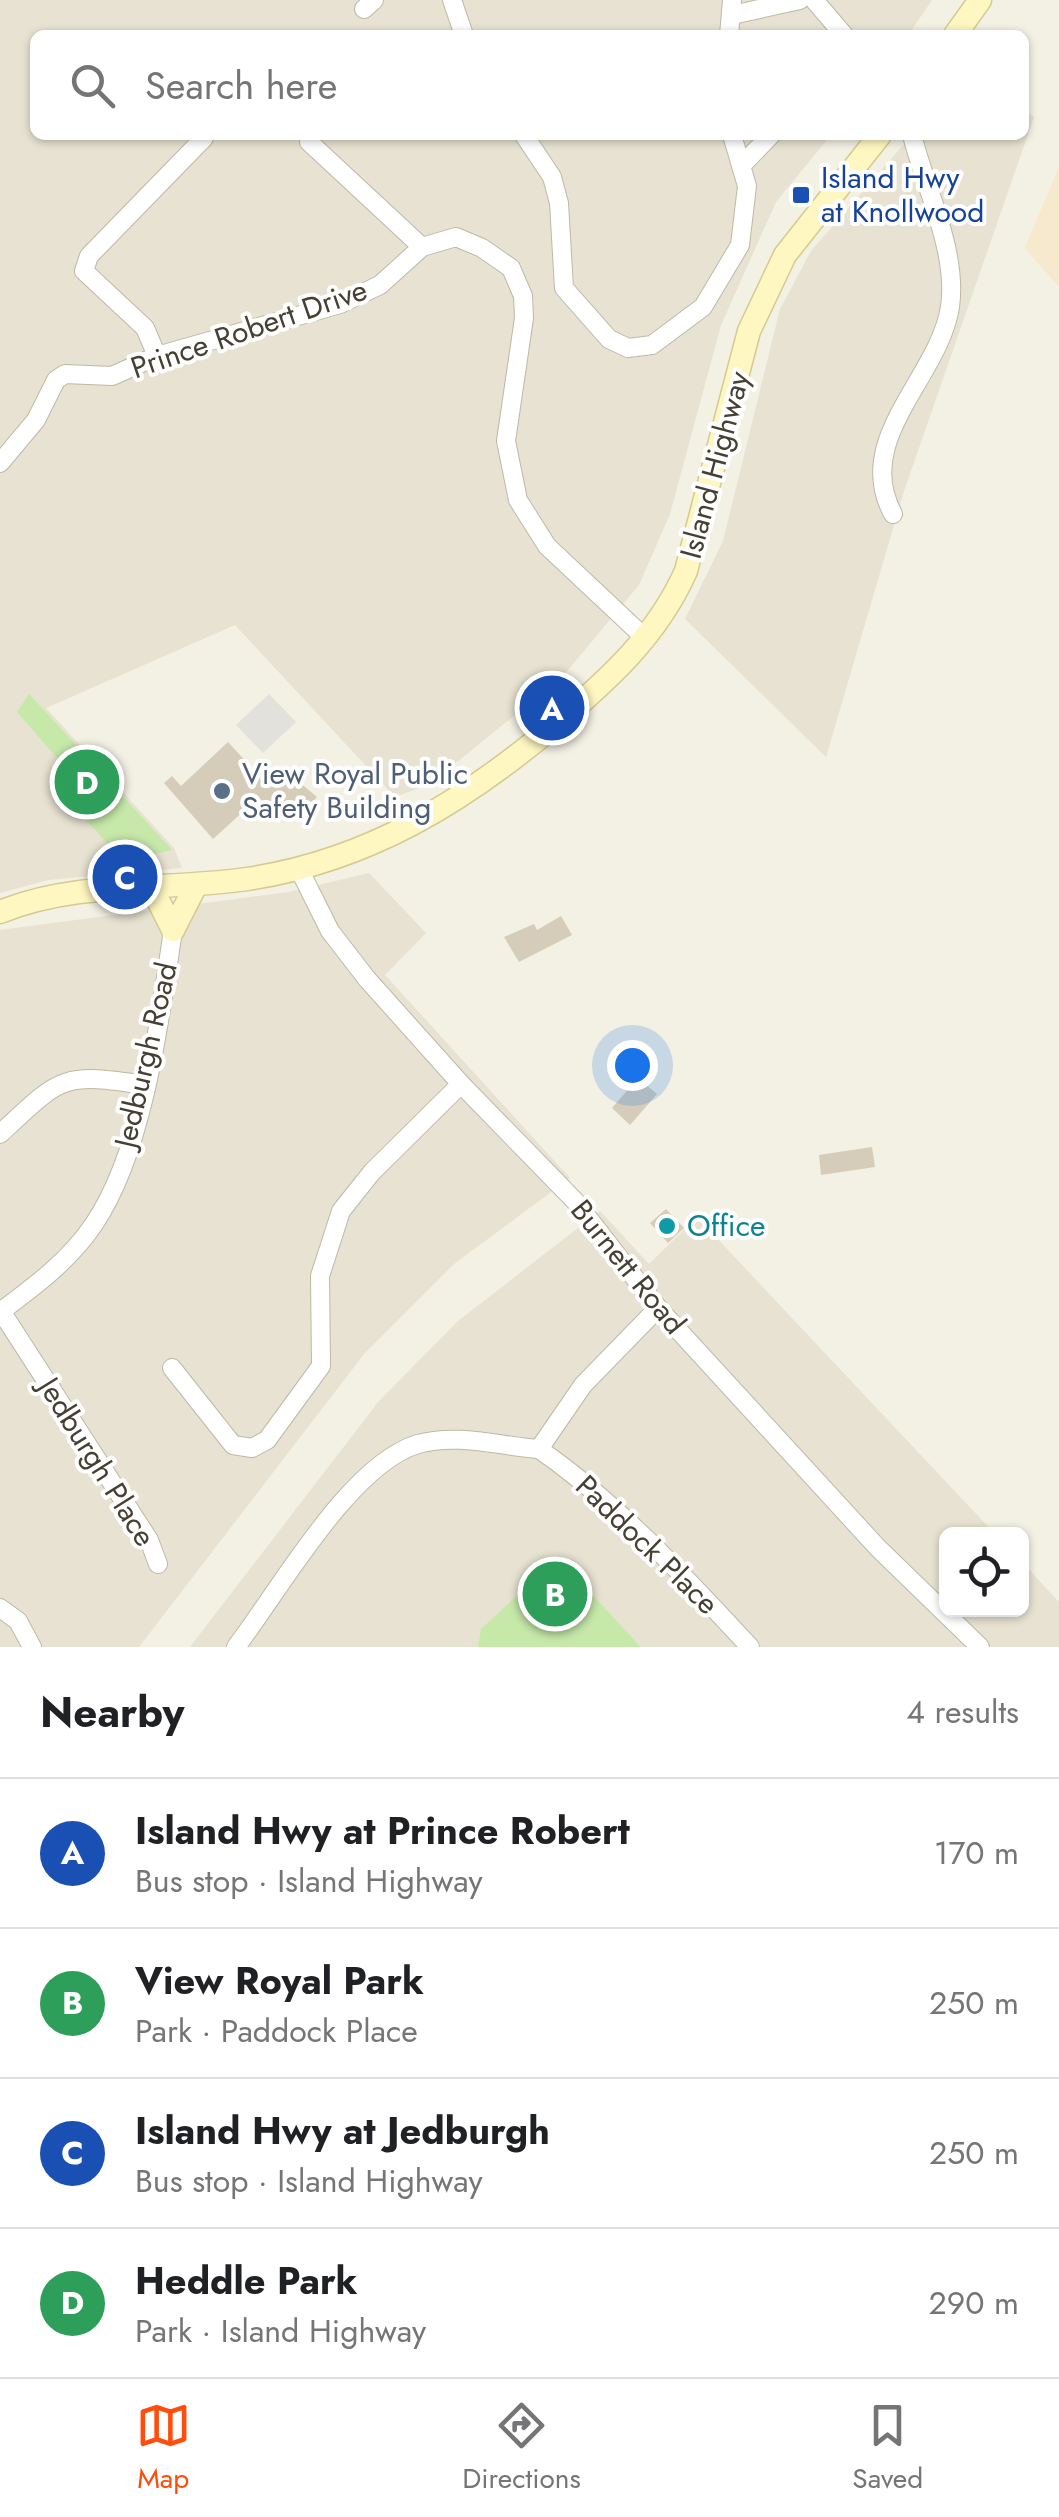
<!DOCTYPE html>
<meta charset="utf-8">
<style>
body{margin:0;font-family:Jost,sans-serif;background:#f6f6f6;color:#202124}
.controls{position:absolute;right:30px;bottom:30px;display:grid;overflow:hidden;border-radius:15px;box-shadow:0 2px 8px #0004}
.controls button{width:90px;height:90px;display:grid;place-items:center;padding:0;border:0;border-bottom:2px solid #e0e0e0;background:#fff;color:#202124;font:50px sans-serif}
.you{position:absolute;left:632px;top:1065px;width:35px;height:35px;margin:-25px;border:8px solid #fff;border-radius:50%;background:#1a73e8;box-shadow:0 0 0 15px #1a73e833}
.badge{display:grid;place-items:center;width:65px;height:65px;border-radius:50%;background:#ff4d0e;color:#fff;font-size:32px;font-weight:700}
.pin{position:absolute;translate:-50% -50%;border:5px solid #fff;box-shadow:0 2px 10px #0006}
.list{margin:0;padding:0;list-style:none}
h2{display:flex;justify-content:space-between;align-items:center;height:130px;margin:0;padding:0 40px;font-size:42px}
h2 small{font-size:32px;font-weight:400;color:#757577}
.list li{display:grid;grid-template-columns:65px 1fr auto;gap:30px;align-items:center;box-sizing:border-box;height:150px;padding:0 40px;border-top:2px solid #e0e0e0}
.list b{display:block;font-size:38px;white-space:nowrap}
.list p{margin:0;font-size:32px;white-space:nowrap;color:#757577}
.list em{font-size:32px;font-style:normal;color:#757577}
.icon{flex:none;width:55px;height:55px;fill:none;stroke:currentColor;stroke-width:2;stroke-linecap:round;stroke-linejoin:round}
.map{position:relative;flex:none;width:1059px;height:1647px;overflow:hidden}
.search{position:absolute;background:#fff;box-shadow:0 2px 8px #0004;left:30px;right:30px;top:30px;height:110px;display:flex;align-items:center;gap:25px;box-sizing:border-box;padding:0 35px;border-radius:15px;color:#757577;font-size:38px}
.sheet{height:730px;background:#fff}
nav{display:flex;justify-content:space-around;align-items:center;box-sizing:border-box;height:140px;border-top:2px solid #e0e0e0;background:#fff;font-size:28px;color:#757577}
nav a{display:grid;justify-items:center;gap:5px}
nav .on{color:#ff4d0e}
.map>svg:first-child{display:block}
.residential{fill:#e7e2d1}
.commercial{fill:#f6e9cd}
.green{fill:#c6e9aa}
.parking{fill:#e3e1dc}
.building{fill:#d5cdb9}
.lines{fill:none;stroke-linecap:round;stroke-linejoin:round}
.street-casing{stroke:#beb9a6;stroke-width:20}
.secondary-casing{stroke:#d5ca91;stroke-width:25}
.street{stroke:#fff;stroke-width:18}
.secondary{stroke:#fff7c1;stroke-width:22}
.transit-dot{fill:#1a4fb4;stroke:#fff;stroke-width:4}
.service-dot{fill:#5c6f8a;stroke:#fff;stroke-width:4}
.culture-dot{fill:#0f9aa8;stroke:#fff;stroke-width:4}
.labels{text-anchor:middle;stroke-width:8;stroke-linejoin:round;paint-order:stroke}
.transit-label{font-size:30px;fill:#164399;stroke:#fff;text-anchor:start}
.street-label{font-size:30px;fill:#454033;stroke:#fff}
.service-label{font-size:30px;fill:#4e5e75;stroke:#fff;text-anchor:start}
.culture-label{font-size:30px;fill:#0d838f;stroke:#fff;text-anchor:start}
</style>
<div class="map">
<svg width="1059" height="1647" viewBox="0 0 1059 1647">
<rect width="100%" height="100%" fill="#f3f0e4"/>
<g class="residential">
<path d="M 0,0 L 932,0 L 908,35 L 35,35 L 35,135 L 831,135 L 776,202 L 721,325 L 670,514 L 639,585 L 563,676 L 430,784 L 395,797 L 235,625 L 46,708 L 174,848 L 182,868 L 48,880 L 0,893 Z"/>
<path d="M 1024,110 L 1034,117 L 904,491 L 826,757 L 685,619 L 723,541 L 780,309 L 811,251 L 912,135 L 1024,135 Z"/>
<path d="M 369,873 L 426,933 L 385,975 L 570,1178 L 454,1264 L 364,1354 L 139,1647 L 0,1647 L 0,930 L 289,892 Z"/>
<path d="M 600,1211 L 649,1264 L 697,1217 L 995,1534 L 946,1534 L 946,1610 L 1022,1610 L 1022,1562 L 1059,1602 L 1059,1647 L 641,1647 L 558,1559 L 482,1629 L 478,1647 L 190,1647 L 379,1401 L 458,1321 Z"/>
</g>
<path class="commercial" d="M 1059,167 L 1059,287 L 1025,248 Z"/>
<g class="green">
<path d="M 29,694 L 44,710 L 172,850 L 124,861 L 57,789 L 72,775 L 17,712 Z"/>
<path d="M 558,1558 L 641,1647 L 478,1647 L 481,1629 Z"/>
</g>
<path class="parking" d="M 269,694 L 296,722 L 263,753 L 236,725 Z"/>
<g class="building">
<path d="M 228,742 L 270,788 L 285,770 L 317,797 L 306,810 L 296,802 L 286,810 L 279,803 L 269,812 L 257,799 L 213,839 L 164,783 L 172,776 L 181,786 Z"/>
<path d="M 561,916 L 572,935 L 519,962 L 504,937 L 534,924 L 537,930 Z"/>
<path d="M 638,1078 L 657,1094 L 630,1125 L 612,1108 Z"/>
<path d="M 872,1147 L 875,1167 L 821,1175 L 819,1155 Z"/>
<path d="M 666,1209 L 684,1228 L 668,1243 L 650,1223 Z"/>
</g>
<g class="lines">
<defs>
<g id="street">
<path d="M 452,0 L 464,35"/>
<path d="M 814,0 L 844,35"/>
<path d="M 364,9 L 374,0"/>
<path d="M 732,15 L 800,0"/>
<path d="M 729,35 L 732,0"/>
<path d="M 524,135 L 552,177 L 559,203 L 564,288 L 609,339 L 628,348 L 652,345 L 703,307 L 740,245 L 747,186 L 732,135"/>
<path d="M 309,142 L 422,247"/>
<path d="M 741,166 L 771,135"/>
<path d="M 157,356 L 145,328 L 84,271 L 89,256 L 204,138"/>
<path d="M 0,463 L 36,420 L 56,380 L 65,374 L 112,376 L 157,356 L 340,304 L 380,285 L 422,247 L 456,237 L 482,248 L 511,268 L 523,296 L 524,318 L 506,441 L 518,500 L 547,546 L 646,639"/>
<path d="M 893,514 C 852,439 939,378 950,307 C 958,251 925,188 912,135"/>
<path d="M 299,869 L 330,931 L 367,979 L 461,1084 L 575,1201 L 658,1308 L 878,1548 L 980,1647"/>
<path d="M 0,1134 C 61,1077 61,1072 145,1085"/>
<path d="M 1,1311 L 149,1540 L 158,1564"/>
<path d="M 0,1312 C 35,1286 70,1260 94,1224 C 144,1150 160,1018 173,930"/>
<path d="M 172,1368 L 233,1445 L 252,1448 L 267,1440 L 321,1366 L 320,1276 L 341,1211 L 372,1172 L 461,1084"/>
<path d="M 539,1449 C 619,1505 684,1576 750,1647"/>
<path d="M 0,1608 L 18,1621 L 32,1647"/>
<path d="M 236,1647 C 279,1591 350,1464 418,1444 C 457,1433 499,1446 539,1449 L 583,1385 L 658,1308"/>
</g>
<g id="secondary">
<path d="M 955,35 L 980,0"/>
<path d="M 152,888 L 173,930"/>
<path d="M 0,912 C 78,880 165,891 247,879 C 368,861 463,802 555,725 C 609,679 657,636 686,571 L 749,331 L 785,255 L 880,135"/>
<path d="M 173,930 L 196,885"/>
</g>
</defs>
<use href="#street" class="street-casing"/>
<use href="#secondary" class="secondary-casing"/>
<use href="#street" class="street"/>
<use href="#secondary" class="secondary"/>
</g>
<rect class="transit-dot" x="791" y="185" width="20" height="20" rx="5"/>
<circle class="service-dot" cx="222" cy="791" r="10"/>
<circle class="culture-dot" cx="667" cy="1226" r="10"/>
<g class="labels">
<g class="transit-label">
<text x="821" y="188">Island Hwy<tspan x="821" dy="34">at Knollwood</tspan></text>
</g>
<g class="street-label">
<text transform="translate(249 329) rotate(-19)" y="10">Prince Robert Drive</text>
<text transform="translate(715 465) rotate(-75)" y="10">Island Highway</text>
<text transform="translate(146 1055) rotate(-77)" y="10">Jedburgh Road</text>
<text transform="translate(628 1267) rotate(51)" y="10">Burnett Road</text>
<text transform="translate(97 1462) rotate(58)" y="10">Jedburgh Place</text>
<text transform="translate(647 1545) rotate(44)" y="10">Paddock Place</text>
</g>
<g class="service-label">
<text x="242" y="784">View Royal Public<tspan x="242" dy="34">Safety Building</tspan></text>
</g>
<g class="culture-label">
<text x="687" y="1236">Office</text>
</g>
</g>
</svg>
<div class="controls">
<button><svg class="icon" aria-label="locate" viewBox="0 0 24 24"><circle cx="12" cy="12" r="6"/><path d="M12 2v4M12 18v4M2 12h4M18 12h4"/></svg></button>
</div>
<div class="you"></div>
<div class="pin badge" style="left:552px;top:708px;background:#1a4fb4">A</div>
<div class="pin badge" style="left:555px;top:1594px;background:#2e9e5b">B</div>
<div class="pin badge" style="left:125px;top:877px;background:#1a4fb4">C</div>
<div class="pin badge" style="left:87px;top:782px;background:#2e9e5b">D</div>
<div class="search"><svg class="icon" aria-label="search" viewBox="0 0 24 24"><circle cx="10" cy="10" r="6"/><path d="M15 15l6 6"/></svg>Search here</div>
</div>
<section class="sheet">
<h2>Nearby<small>4 results</small></h2>
<ul class="list">
<li><span class="badge" style="background:#1a4fb4">A</span><div><b>Island Hwy at Prince Robert</b><p>Bus stop · Island Highway</p></div><em>170 m</em></li>
<li><span class="badge" style="background:#2e9e5b">B</span><div><b>View Royal Park</b><p>Park · Paddock Place</p></div><em>250 m</em></li>
<li><span class="badge" style="background:#1a4fb4">C</span><div><b>Island Hwy at Jedburgh</b><p>Bus stop · Island Highway</p></div><em>250 m</em></li>
<li><span class="badge" style="background:#2e9e5b">D</span><div><b>Heddle Park</b><p>Park · Island Highway</p></div><em>290 m</em></li>
</ul>
</section>
<nav>
<a class="on"><svg class="icon" aria-label="map" viewBox="0 0 24 24"><path d="M3 6l6-2 6 2 6-2v14l-6 2-6-2-6 2zM9 4v14M15 6v14"/></svg>Map</a>
<a><svg class="icon" aria-label="directions" viewBox="0 0 24 24"><path d="M12 3l9 9-9 9-9-9zM9 14v-3h6M13 9l2 2-2 2"/></svg>Directions</a>
<a><svg class="icon" aria-label="saved" viewBox="0 0 24 24"><path d="M7 4h10v16l-5-4-5 4z"/></svg>Saved</a>
</nav>
